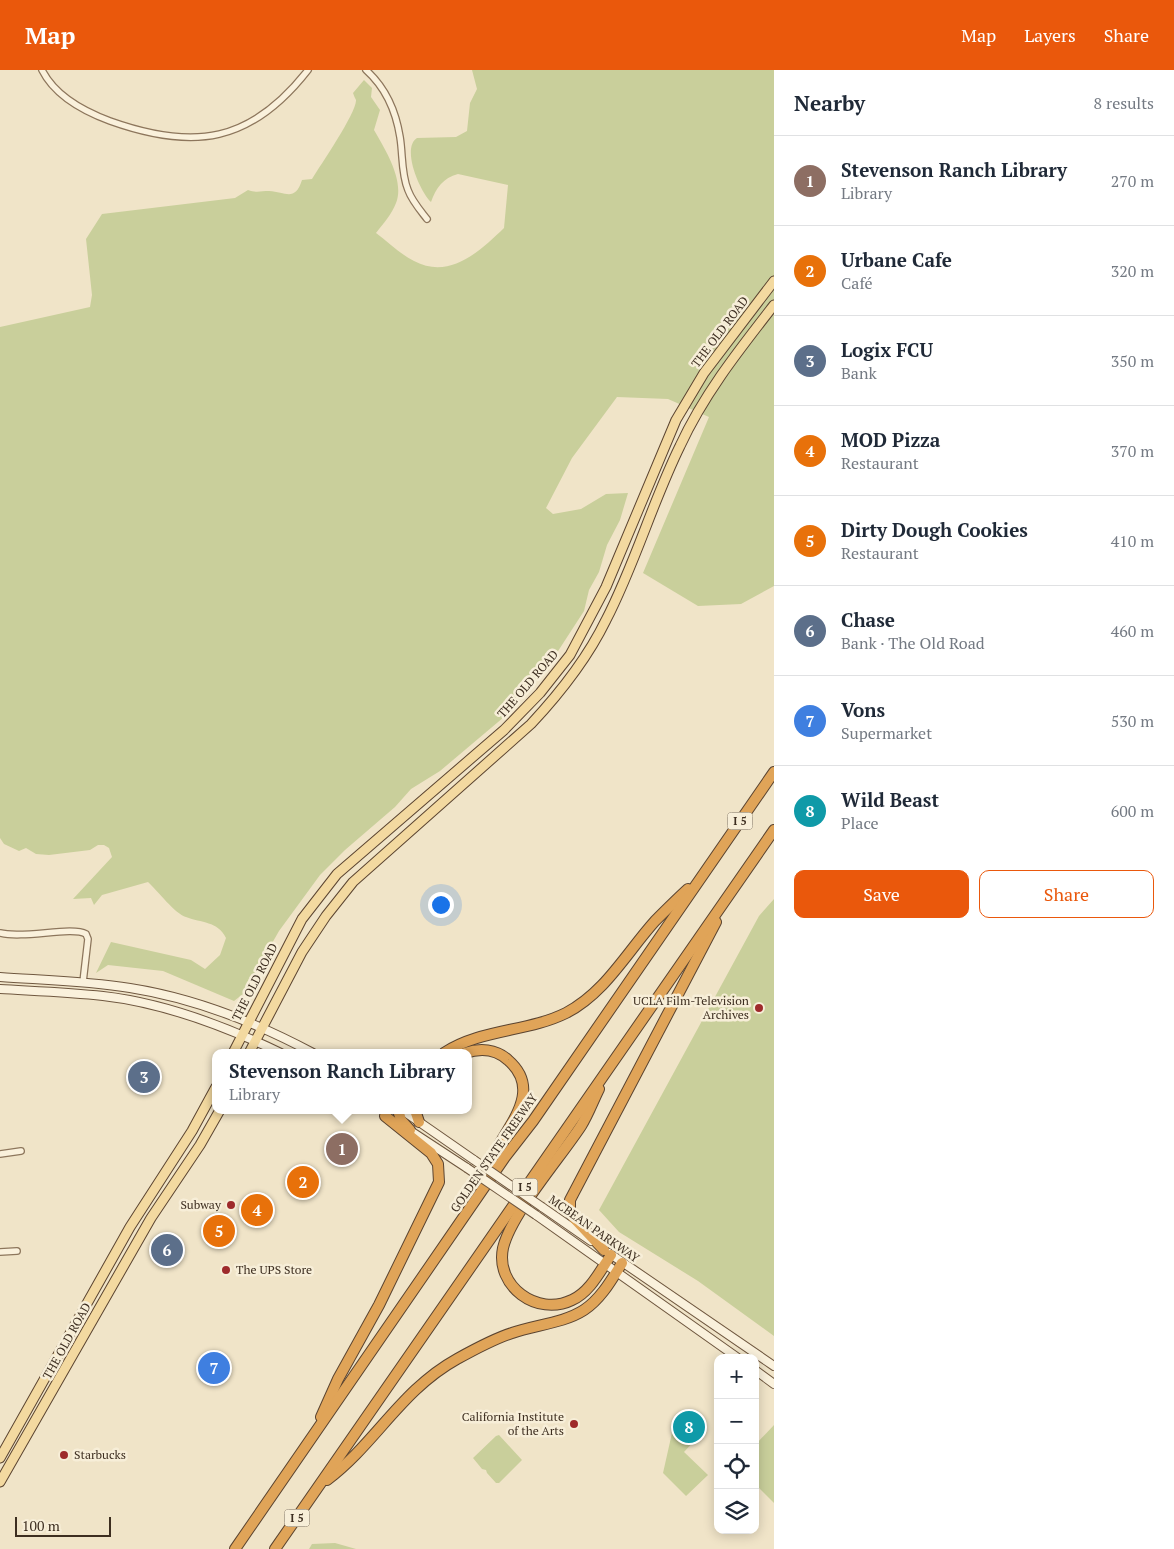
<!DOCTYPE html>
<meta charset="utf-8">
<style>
body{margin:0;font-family:"PT Serif",serif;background:#f2f2f3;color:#1f2937}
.controls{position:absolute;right:15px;bottom:15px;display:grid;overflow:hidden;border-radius:10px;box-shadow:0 2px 12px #0003}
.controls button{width:45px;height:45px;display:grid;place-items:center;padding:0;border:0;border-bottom:1px solid #e0e1e3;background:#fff;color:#1f2937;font:25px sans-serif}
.scale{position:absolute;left:15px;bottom:12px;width:96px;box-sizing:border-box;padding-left:5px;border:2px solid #3d2e20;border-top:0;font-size:14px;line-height:18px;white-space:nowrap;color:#3d2e20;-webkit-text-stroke:4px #f7eed8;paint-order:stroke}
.you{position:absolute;left:440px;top:834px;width:18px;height:18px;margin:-12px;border:4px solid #fff;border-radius:50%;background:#1a73e8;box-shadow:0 0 0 8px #1a73e833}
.badge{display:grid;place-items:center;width:32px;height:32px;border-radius:50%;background:#ea580c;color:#fff;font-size:16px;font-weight:700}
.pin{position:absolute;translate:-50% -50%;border:2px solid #fff;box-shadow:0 1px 5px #0006}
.popup{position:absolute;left:212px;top:979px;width:260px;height:65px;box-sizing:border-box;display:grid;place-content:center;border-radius:10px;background:#fff;filter:drop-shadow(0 1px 4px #0005);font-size:16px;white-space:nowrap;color:#747a83}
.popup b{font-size:19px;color:#1f2937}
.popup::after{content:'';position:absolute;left:50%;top:100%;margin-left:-10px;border:10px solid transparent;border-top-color:#fff}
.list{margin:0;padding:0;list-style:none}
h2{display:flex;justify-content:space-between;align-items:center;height:65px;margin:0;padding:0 20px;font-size:21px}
h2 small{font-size:16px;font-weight:400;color:#747a83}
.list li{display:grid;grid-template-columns:32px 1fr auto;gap:15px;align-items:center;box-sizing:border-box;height:90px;padding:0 20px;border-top:1px solid #e0e1e3}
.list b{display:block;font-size:19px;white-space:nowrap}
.list p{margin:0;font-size:16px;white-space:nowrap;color:#747a83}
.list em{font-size:16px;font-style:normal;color:#747a83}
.actions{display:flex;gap:10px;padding:15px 20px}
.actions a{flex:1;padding:11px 0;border:1px solid #ea580c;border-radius:10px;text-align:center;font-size:18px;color:#ea580c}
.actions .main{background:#ea580c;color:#fff}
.icon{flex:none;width:28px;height:28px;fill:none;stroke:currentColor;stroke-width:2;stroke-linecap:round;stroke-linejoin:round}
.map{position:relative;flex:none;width:774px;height:1479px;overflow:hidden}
header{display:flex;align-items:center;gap:30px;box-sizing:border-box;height:70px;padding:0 25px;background:#ea580c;color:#fff}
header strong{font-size:24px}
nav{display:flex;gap:28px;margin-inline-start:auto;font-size:18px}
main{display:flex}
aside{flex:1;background:#fff}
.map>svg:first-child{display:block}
.green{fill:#c9cf9b}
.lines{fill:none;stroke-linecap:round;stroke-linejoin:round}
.street-casing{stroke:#8d765c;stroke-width:8}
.secondary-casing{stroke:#6f573f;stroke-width:10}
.primary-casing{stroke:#5b4430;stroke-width:11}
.highway-casing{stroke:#5b4430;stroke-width:12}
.street{stroke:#faf1dc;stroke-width:5.5}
.secondary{stroke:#faf1dc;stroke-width:8}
.primary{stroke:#f3d9a0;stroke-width:9}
.highway{stroke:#e0a458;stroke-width:10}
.secondary-bridge-casing{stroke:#6f573f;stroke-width:10;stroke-linecap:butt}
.secondary-bridge{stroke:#faf1dc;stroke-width:8}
.poi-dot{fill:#9e2a2b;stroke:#f7eed8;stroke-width:2}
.labels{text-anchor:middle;stroke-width:5;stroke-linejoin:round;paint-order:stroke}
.shield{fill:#f7eed8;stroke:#756857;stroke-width:1}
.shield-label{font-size:11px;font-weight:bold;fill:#3d2e20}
.street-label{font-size:12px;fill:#3d2e20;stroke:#f7eed8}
.poi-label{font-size:12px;fill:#3d2e20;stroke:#f7eed8;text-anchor:end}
</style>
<header>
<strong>Map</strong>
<nav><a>Map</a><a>Layers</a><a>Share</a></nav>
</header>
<main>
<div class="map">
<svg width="774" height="1479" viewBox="0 0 774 1479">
<rect width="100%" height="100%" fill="#f0e4c8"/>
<g class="green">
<path d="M 472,0 L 774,0 L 774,516 L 741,534 L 698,536 L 643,503 L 709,347 L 668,329 L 617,327 L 572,388 L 546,438 L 553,444 L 581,439 L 606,424 L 628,423 L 620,450 L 607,475 L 599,502 L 589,520 L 584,541 L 549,595 L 504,647 L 440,701 L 411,719 L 395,737 L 345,780 L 320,805 L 279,861 L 243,924 L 234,931 L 163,901 L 108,895 L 96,903 L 111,872 L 191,890 L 205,899 L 220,885 L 226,868 C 218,851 201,853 186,847 C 175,844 157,820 148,812 L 102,825 L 94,835 L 91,828 L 73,829 L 112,787 L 109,778 L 104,775 L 98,775 L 90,780 L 49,785 L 36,784 L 26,778 L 19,781 L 4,774 L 0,768 L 0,257 L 90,237 L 92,225 L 86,169 L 102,144 L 235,128 L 248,120 C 256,123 261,121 269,121 C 286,122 295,132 302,110 L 312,109 C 320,96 357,42 356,30 C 355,28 354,26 353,23 L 364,10 L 372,18 L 371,27 L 380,40 L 374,60 C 385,79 405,111 396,133 C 392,144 383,154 376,163 C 388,172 400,184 414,191 C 450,210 480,181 504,158 L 508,115 L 458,104 C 443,108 436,118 431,132 C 420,122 401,78 417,68 L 456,67 L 467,61 L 470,33 L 477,19 Z"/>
<path d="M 774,829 L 774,1266 L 698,1211 L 619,1162 L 599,1140 L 759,846 Z"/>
<path d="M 674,1354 L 696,1369 L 684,1382 L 708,1405 L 686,1426 L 663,1403 Z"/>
<path d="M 774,1355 L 774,1433 L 755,1414 L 755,1375 Z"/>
<path d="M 499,1365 L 522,1390 L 499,1413 L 496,1413 L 487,1403 L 486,1400 L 482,1399 L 473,1388 L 496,1366 Z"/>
<path d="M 335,1473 L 356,1479 L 309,1479 L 312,1474 Z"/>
</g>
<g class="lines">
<defs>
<g id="street">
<path d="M 42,0 C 55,26 83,41 110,51 C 194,81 251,73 308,0"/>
<path d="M 366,0 C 385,17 396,42 400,67 C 403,85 401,103 408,120 C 412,131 420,140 427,149"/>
<path d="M 0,863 C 24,869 72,856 86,864 L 88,869 L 83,912"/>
<path d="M 0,1084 L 21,1081"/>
<path d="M 0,1182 L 17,1181"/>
</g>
<g id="secondary">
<path d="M 0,907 C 43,910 87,911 130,918 C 194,928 255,952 313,983"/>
<path d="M 0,919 C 34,921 69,922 103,926 C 165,933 225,956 281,983"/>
<path d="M 402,1040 L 474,1090"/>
<path d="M 409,1060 L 467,1098"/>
<path d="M 542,1137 L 591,1171"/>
<path d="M 536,1145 L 738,1288"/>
<path d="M 609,1183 L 774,1296"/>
<path d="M 755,1300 L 774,1314"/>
</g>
<g id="primary">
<path d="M 233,983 L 302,849 L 337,804 L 504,660 L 540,623 L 570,585 L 606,517 L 676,350 L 704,303 L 774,211"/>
<path d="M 249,983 L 302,882 L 326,846 L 353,812 L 531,654 C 560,623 587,589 606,550 C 635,494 652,433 680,376 C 704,324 739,280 774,235"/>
<path d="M 0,1388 L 130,1157 L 192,1061 L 216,1017"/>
<path d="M 0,1412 L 151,1148 L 200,1075 L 220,1040"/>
</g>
<g id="highway">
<path d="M 444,983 C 480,959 528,962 566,943 C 605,923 627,882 655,851 C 666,840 677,829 688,819"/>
<path d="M 465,983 C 480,978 496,979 508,990 C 544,1021 507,1056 493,1086 C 489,1093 488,1101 486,1109"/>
<path d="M 599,1019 C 593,1031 588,1045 581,1056 C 560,1088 511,1144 503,1178 C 495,1216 537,1247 572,1230 C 590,1222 600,1201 611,1185"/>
<path d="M 398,1040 L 401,1050 L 410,1060"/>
<path d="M 415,1040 L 419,1052"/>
<path d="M 604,1180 L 573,1147 L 570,1141 L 570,1130 L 716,852"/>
<path d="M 321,1347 L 338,1309 L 379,1235 L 439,1112 L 438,1094 L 431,1083 L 385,1046"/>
<path d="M 327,1410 C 376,1373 401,1320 457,1289 C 475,1279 493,1269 512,1263 C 535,1255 564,1253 584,1240 C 601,1229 612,1209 622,1193"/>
<path d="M 235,1479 L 505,1087 L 533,1051 L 774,702"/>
<path d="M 275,1479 L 774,760"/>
</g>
</defs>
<use href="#street" class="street-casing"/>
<use href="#secondary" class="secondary-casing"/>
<use href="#primary" class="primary-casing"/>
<use href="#highway" class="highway-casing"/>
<use href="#street" class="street"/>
<use href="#secondary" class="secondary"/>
<use href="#primary" class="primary"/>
<use href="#highway" class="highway"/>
<defs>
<g id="secondary-bridge">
<path d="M 474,1090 L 542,1137"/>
<path d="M 467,1098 L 536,1145"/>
</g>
</defs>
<use href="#secondary-bridge" class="secondary-bridge-casing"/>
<use href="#secondary-bridge" class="secondary-bridge"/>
</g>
<g class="poi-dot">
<circle cx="759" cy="938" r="5"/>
<circle cx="231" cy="1135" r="5"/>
<circle cx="226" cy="1200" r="5"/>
<circle cx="574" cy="1354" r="5"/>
<circle cx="64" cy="1385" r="5"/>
</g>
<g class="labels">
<g class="shield">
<rect x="727.5" y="742.5" width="25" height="17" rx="4"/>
<rect x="512.5" y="1108.5" width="25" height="17" rx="4"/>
<rect x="284.5" y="1439.5" width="25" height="17" rx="4"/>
</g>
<g class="shield-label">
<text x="740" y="755">I 5</text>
<text x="525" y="1121">I 5</text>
<text x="297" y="1452">I 5</text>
</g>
<g class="street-label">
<text transform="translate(720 262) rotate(-53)" y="4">THE OLD ROAD</text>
<text transform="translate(528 614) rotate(-49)" y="4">THE OLD ROAD</text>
<text transform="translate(255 912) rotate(-63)" y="4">THE OLD ROAD</text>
<text transform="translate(494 1083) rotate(-55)" y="4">GOLDEN STATE FREEWAY</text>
<text transform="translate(594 1159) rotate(35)" y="4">MCBEAN PARKWAY</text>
<text transform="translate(67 1271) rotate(-61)" y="4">THE OLD ROAD</text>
</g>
<g class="poi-label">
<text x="749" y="935">UCLA Film-Television<tspan x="749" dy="14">Archives</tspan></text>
<text x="221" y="1139">Subway</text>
<text x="236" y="1204" text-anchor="start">The UPS Store</text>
<text x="564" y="1351">California Institute<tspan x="564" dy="14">of the Arts</tspan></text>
<text x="74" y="1389" text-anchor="start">Starbucks</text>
</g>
</g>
</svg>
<div class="controls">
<button>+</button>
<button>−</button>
<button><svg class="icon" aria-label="locate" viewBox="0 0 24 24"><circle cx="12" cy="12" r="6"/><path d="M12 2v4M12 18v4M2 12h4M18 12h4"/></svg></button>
<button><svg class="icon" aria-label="layers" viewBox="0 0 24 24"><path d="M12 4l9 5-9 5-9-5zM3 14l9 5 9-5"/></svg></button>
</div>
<div class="scale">100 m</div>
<div class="you"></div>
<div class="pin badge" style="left:342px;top:1079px;background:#8d6e63">1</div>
<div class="popup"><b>Stevenson Ranch Library</b>Library</div>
<div class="pin badge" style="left:303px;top:1112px;background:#e8710a">2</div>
<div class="pin badge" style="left:144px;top:1007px;background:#5c6f8a">3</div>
<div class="pin badge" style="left:257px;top:1140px;background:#e8710a">4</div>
<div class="pin badge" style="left:219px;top:1161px;background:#e8710a">5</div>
<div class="pin badge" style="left:167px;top:1180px;background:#5c6f8a">6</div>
<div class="pin badge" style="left:214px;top:1298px;background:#3f7fe0">7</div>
<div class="pin badge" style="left:689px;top:1357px;background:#0f9aa8">8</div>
</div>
<aside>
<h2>Nearby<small>8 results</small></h2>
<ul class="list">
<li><span class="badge" style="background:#8d6e63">1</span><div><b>Stevenson Ranch Library</b><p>Library</p></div><em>270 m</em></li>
<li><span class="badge" style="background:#e8710a">2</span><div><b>Urbane Cafe</b><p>Café</p></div><em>320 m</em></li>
<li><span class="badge" style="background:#5c6f8a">3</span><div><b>Logix FCU</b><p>Bank</p></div><em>350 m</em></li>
<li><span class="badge" style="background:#e8710a">4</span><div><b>MOD Pizza</b><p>Restaurant</p></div><em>370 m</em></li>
<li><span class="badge" style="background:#e8710a">5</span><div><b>Dirty Dough Cookies</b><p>Restaurant</p></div><em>410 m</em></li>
<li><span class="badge" style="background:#5c6f8a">6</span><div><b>Chase</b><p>Bank · The Old Road</p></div><em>460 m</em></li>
<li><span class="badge" style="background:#3f7fe0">7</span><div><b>Vons</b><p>Supermarket</p></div><em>530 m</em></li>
<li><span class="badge" style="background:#0f9aa8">8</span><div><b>Wild Beast</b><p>Place</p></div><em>600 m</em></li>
</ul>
<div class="actions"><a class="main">Save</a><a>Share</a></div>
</aside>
</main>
